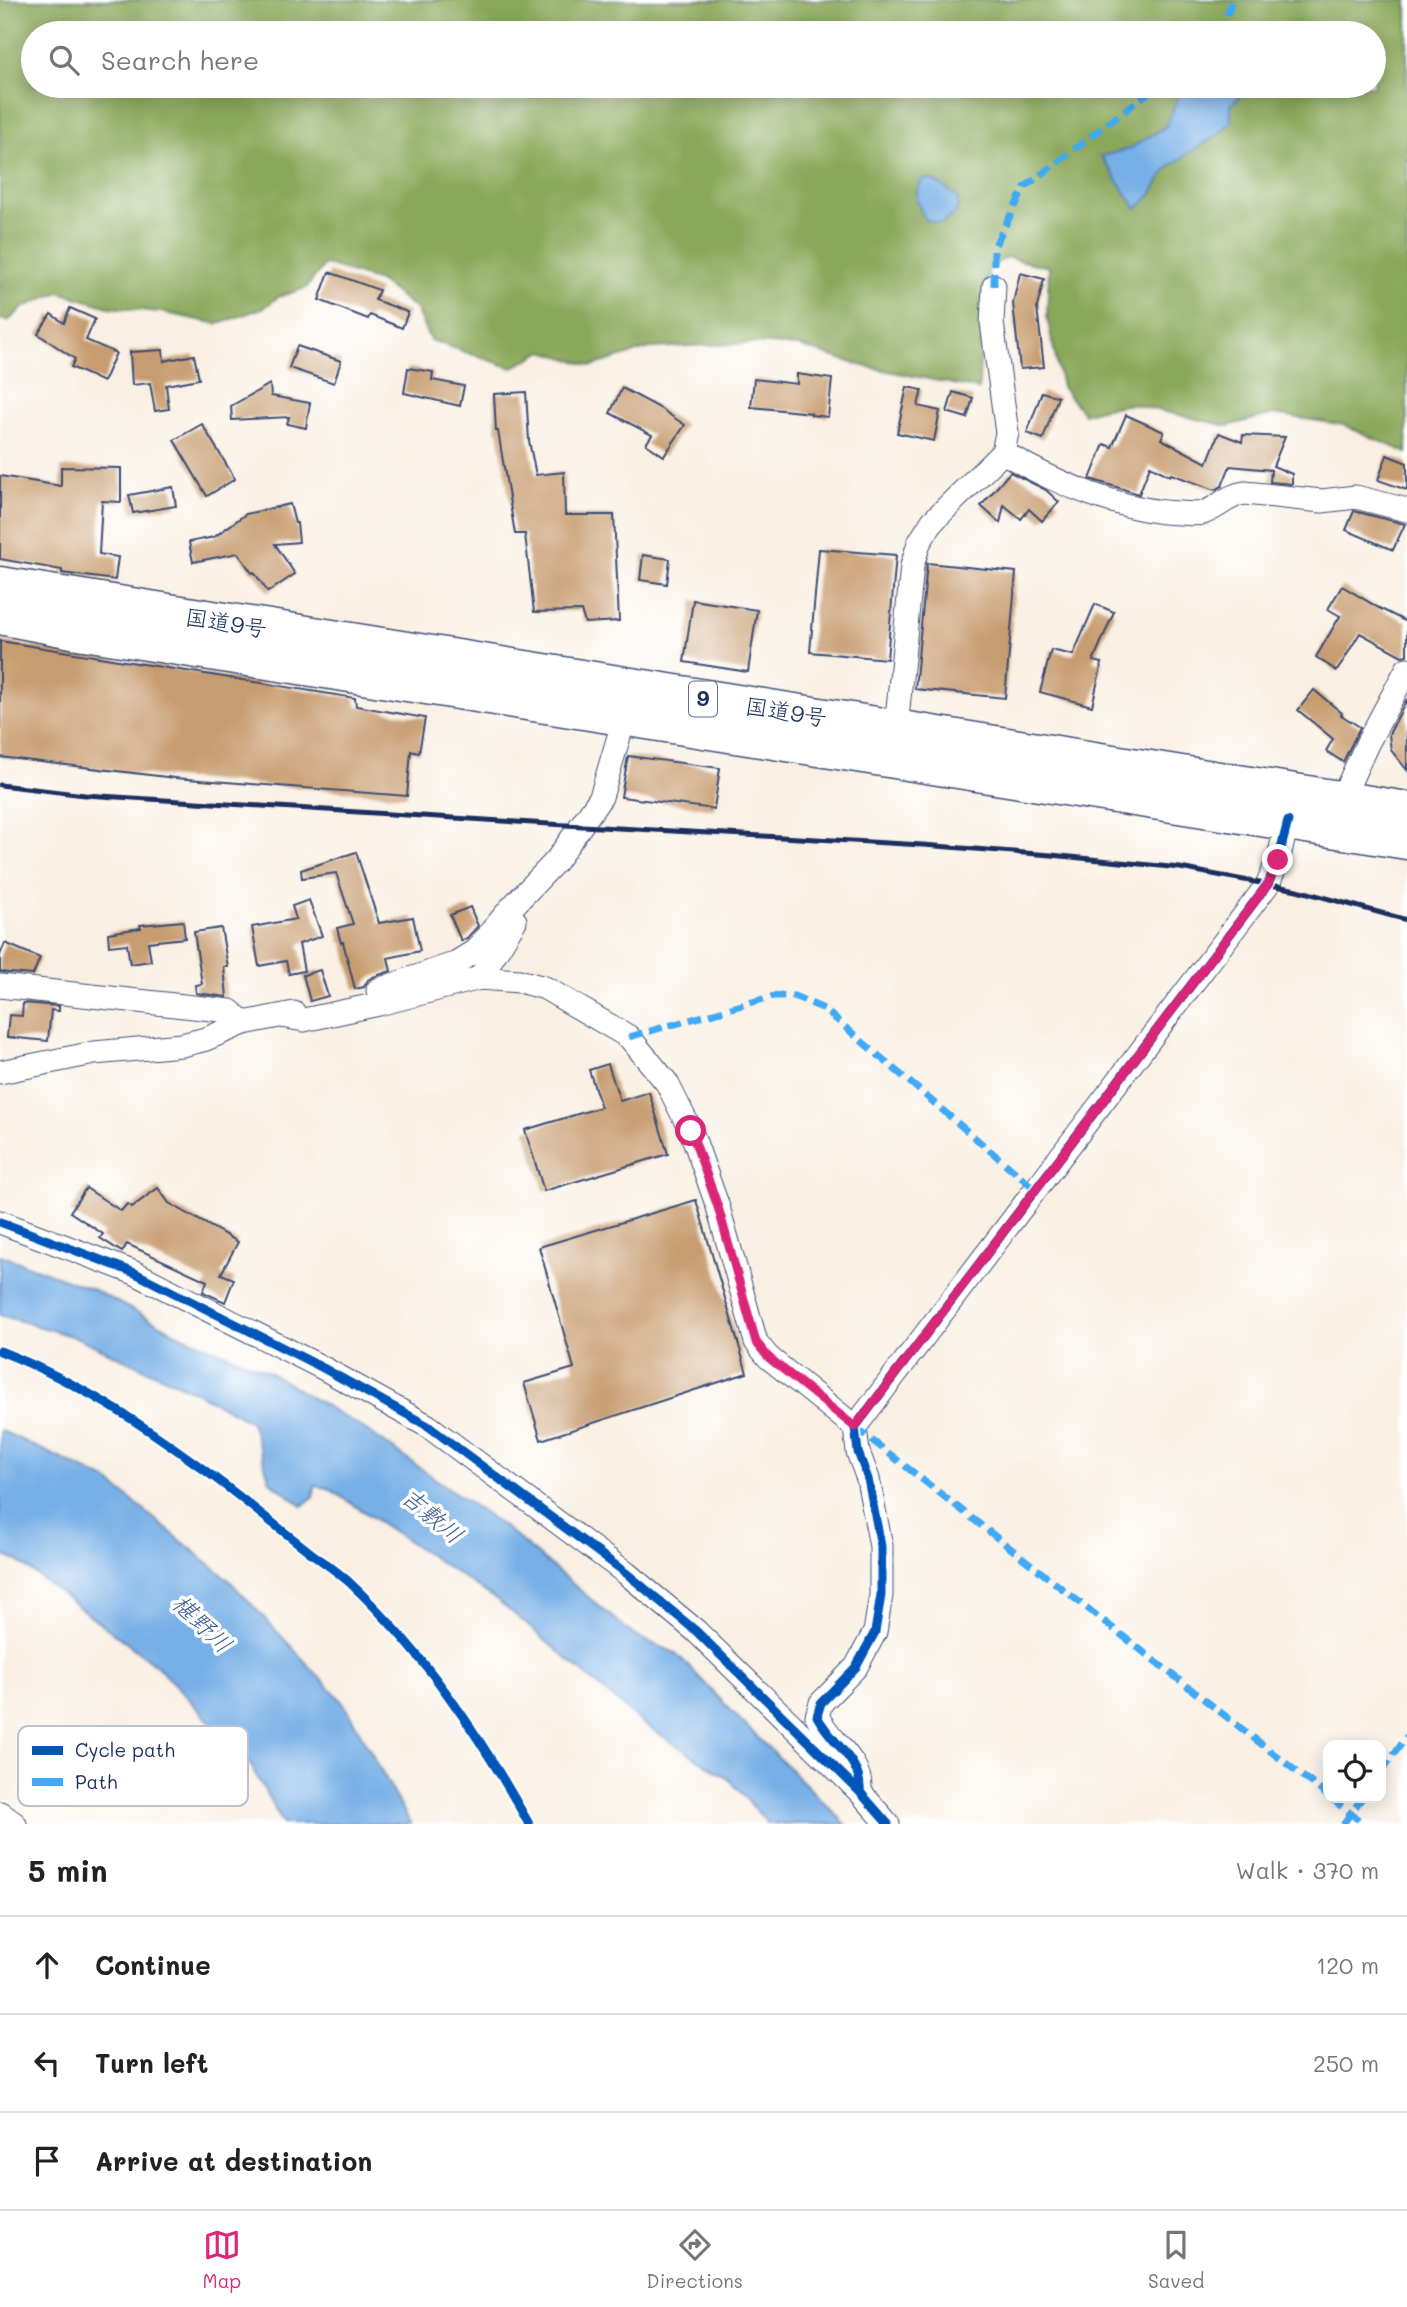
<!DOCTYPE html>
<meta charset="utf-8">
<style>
body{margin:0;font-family:Mali,"Klee One",sans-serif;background:#f2f2f2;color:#222}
.controls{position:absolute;right:21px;bottom:21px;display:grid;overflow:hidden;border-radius:14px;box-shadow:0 4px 18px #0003}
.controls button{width:63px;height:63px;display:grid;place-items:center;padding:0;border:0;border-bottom:2px solid #e0e0e0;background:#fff;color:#222;font:35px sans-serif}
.stop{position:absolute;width:21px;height:21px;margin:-16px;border:5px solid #db2777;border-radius:50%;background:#fff}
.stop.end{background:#db2777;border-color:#fff;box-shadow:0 2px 7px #0008}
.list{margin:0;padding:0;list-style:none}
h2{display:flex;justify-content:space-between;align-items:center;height:91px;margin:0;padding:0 28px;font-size:30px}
h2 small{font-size:23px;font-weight:400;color:#767676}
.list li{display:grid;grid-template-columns:46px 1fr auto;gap:21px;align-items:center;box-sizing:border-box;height:98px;padding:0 28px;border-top:2px solid #e0e0e0}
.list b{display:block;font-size:26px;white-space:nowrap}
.list em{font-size:23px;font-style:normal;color:#767676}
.icon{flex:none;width:38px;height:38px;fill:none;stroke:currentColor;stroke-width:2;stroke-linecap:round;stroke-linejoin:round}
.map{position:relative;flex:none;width:1407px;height:1824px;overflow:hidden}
.search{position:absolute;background:#fff;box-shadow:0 4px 18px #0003;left:21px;right:21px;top:21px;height:77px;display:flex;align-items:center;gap:18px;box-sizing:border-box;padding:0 24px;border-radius:38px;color:#767676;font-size:26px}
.sheet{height:385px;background:#fff}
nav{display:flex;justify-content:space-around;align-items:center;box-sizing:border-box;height:98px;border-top:2px solid #e0e0e0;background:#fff;font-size:19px;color:#767676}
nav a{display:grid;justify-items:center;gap:4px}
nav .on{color:#db2777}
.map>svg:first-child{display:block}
.forest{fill:#8aa85a;stroke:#526c5c;stroke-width:2;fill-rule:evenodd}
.water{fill:#76afe6;stroke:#486fa2;stroke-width:2}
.building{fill:#c79c6f}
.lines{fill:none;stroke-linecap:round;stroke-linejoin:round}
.minor-casing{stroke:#3c4c72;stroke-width:25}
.trunk-casing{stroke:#3c4c72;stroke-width:41}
.minor{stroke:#fff;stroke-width:23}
.trunk{stroke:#fff;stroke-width:38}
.rail{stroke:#1b2f5e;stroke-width:5}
.quiet{stroke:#3fa9f5;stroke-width:7;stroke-dasharray:14 7;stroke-linecap:butt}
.cycleway-casing{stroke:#fff;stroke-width:13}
.cycleway{stroke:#0057b8;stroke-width:9}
.route{stroke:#db2777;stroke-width:9}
.labels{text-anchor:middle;stroke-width:7;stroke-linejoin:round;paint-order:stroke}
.shield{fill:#fff;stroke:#5f6d8e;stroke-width:2}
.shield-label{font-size:21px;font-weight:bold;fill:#1b2f5e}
.street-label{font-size:23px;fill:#1b2f5e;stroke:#fff}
.water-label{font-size:24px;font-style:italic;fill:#3b5c8e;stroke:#fff}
.key{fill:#fff;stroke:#bbc1cf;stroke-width:2}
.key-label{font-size:19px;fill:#1b2f5e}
</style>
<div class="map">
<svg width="1407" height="1824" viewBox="0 0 1407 1824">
<rect width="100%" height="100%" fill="#fff"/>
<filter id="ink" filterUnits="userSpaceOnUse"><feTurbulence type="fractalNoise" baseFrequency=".0143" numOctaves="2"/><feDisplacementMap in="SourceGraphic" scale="14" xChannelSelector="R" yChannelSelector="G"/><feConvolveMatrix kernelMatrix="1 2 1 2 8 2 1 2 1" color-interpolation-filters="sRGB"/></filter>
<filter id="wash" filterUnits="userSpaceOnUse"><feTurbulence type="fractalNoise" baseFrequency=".00686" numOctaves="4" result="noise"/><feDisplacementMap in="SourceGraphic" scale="28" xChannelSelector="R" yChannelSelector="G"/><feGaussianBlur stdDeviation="1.57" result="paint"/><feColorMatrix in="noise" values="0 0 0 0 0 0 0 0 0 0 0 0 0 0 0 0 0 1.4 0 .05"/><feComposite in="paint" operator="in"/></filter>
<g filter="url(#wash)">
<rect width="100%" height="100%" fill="#f9efe2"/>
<path class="forest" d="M 0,0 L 1407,0 L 1407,453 L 1344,425 L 1274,414 L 1227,426 L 1131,404 L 1100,409 L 1084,414 L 1062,387 L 1047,317 L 1049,267 L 1006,257 L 988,270 C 985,310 979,349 979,389 L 863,366 L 799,346 L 752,343 L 650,348 L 592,366 L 543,351 L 512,368 L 430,340 L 416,309 L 381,282 L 325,264 L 306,288 L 278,297 L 265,307 L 218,324 L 161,312 L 109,307 L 59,292 L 24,307 L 8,321 L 0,319 ZM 33,33 L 1374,33 L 1374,86 L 33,86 Z"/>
<g class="water">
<path d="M 1183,86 L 1251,86 L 1231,105 L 1231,122 C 1214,141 1190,150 1171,166 C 1153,181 1157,197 1136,208 L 1101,156 L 1129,149 L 1166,126 Z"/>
<path d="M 930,179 L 941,185 L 957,197 C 960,213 954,214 941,223 L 925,220 C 918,203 912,196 922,180 Z"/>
<path d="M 0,1255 L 94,1290 L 178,1334 L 267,1371 L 368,1431 L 509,1531 L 635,1636 L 676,1653 L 744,1724 L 846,1824 L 768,1824 L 730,1780 L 641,1722 L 500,1602 L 328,1488 L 315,1486 L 314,1496 L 302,1506 L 270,1481 L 251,1422 L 198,1393 L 78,1338 L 0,1315 Z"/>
<path d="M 0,1430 L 107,1480 L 229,1580 L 343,1702 L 411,1824 L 283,1824 L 250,1764 L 157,1666 L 18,1561 L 0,1554 Z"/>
</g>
<g id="blocks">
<g class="building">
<path d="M 329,272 L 379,290 L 375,300 L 408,312 L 402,328 L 370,315 L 368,319 L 319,300 Z"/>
<path d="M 1020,273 L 1044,279 L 1037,307 L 1044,367 L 1020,369 L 1013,303 Z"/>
<path d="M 70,308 L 95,319 L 86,340 L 116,353 L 103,382 L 71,367 L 75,359 L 38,334 L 51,314 L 64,323 Z"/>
<path d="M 297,346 L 341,361 L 334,383 L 289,368 Z"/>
<path d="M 163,350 L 164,361 L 194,355 L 199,379 L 166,385 L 169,409 L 155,411 L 150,383 L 132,385 L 130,352 Z"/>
<path d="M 408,368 L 433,372 L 432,380 L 464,386 L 460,406 L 404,393 Z"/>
<path d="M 797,374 L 832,379 L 828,417 L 811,415 L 811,413 L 751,407 L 754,379 L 797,384 Z"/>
<path d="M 270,384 L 271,396 L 310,403 L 306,428 L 287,424 L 289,417 L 232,420 L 231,406 Z"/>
<path d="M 907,387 L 922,390 L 918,406 L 940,411 L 934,441 L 897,433 Z"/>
<path d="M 622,388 L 658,407 L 685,425 L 664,456 L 646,444 L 652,435 L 610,413 Z"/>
<path d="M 526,392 L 529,441 L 536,475 L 564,472 L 565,515 L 614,515 L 619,621 L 585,623 L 581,611 L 534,612 L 525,534 L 515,534 L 498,431 L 496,431 L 494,394 Z"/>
<path d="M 953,392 L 973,398 L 967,418 L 947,412 Z"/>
<path d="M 1042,392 L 1058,397 L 1043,439 L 1027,433 Z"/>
<path d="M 1126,415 L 1164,432 L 1161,439 L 1207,463 L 1219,433 L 1242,442 L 1243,435 L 1285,437 L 1273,466 L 1292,474 L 1292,484 L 1270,482 L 1271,470 L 1230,466 L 1222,486 L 1215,490 L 1171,474 L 1170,476 L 1150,466 L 1139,494 L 1090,479 L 1104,444 L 1112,447 Z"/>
<path d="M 202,424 L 235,479 L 207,496 L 174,440 Z"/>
<path d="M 1387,455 L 1407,463 L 1407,490 L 1378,480 Z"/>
<path d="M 61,467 L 121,468 L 121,502 L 102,501 L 99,554 L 118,557 L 115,580 L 62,573 L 62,570 L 0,559 L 0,476 L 61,486 Z"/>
<path d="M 1010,472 L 1046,490 L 1059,502 L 1042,521 L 1029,509 L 1021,519 L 1004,505 L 1000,523 L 981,506 Z"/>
<path d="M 173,487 L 176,506 L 133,513 L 129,495 Z"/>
<path d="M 290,504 L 295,523 L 297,523 L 299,542 L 275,544 L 295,574 L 268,592 L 254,572 L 252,573 L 238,553 L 193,562 L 189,542 L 214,537 L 246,514 Z"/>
<path d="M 1354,511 L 1405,524 L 1393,550 L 1346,530 Z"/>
<path d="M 819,549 L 896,555 L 887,659 L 810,652 Z"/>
<path d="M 643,555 L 670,559 L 667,584 L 640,580 Z"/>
<path d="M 927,563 L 1016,572 L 1005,698 L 915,689 Z"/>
<path d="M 1342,586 L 1379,608 L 1407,622 L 1407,655 L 1402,656 L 1360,633 L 1337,671 L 1316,657 L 1340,616 L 1328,609 Z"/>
<path d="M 693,600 L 757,610 L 748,672 L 684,662 Z"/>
<path d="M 1095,604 L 1114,612 L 1093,661 L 1102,663 L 1092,706 L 1040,692 L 1051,650 L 1073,655 Z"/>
<path d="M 0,641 L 355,698 L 356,706 L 425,718 L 419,753 L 411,751 L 407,796 L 175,778 L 0,757 Z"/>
<path d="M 1314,690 L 1342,713 L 1341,715 L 1360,727 L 1343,762 L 1326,751 L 1333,739 L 1298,710 Z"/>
<path d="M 1407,699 L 1407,770 L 1391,750 L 1389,734 Z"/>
<path d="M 628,756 L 720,768 L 714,809 L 621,797 Z"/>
<path d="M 356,852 L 379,923 L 413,917 L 420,951 L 388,958 L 391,971 L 373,977 L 368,980 L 364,987 L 355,989 L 343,942 L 341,943 L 337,928 L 353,924 L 336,873 L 302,878 L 301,870 Z"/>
<path d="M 309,900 L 322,936 L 299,944 L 304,971 L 289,974 L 286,961 L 259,966 L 252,927 L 296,919 L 292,906 Z"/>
<path d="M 470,907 L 478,926 L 467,938 L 461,941 L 450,915 Z"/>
<path d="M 183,921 L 185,938 L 148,942 L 151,961 L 130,964 L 127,944 L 109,946 L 108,933 L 141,928 L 140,925 Z"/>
<path d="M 221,928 L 228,967 L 224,967 L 227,997 L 196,993 L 195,985 L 202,984 L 194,932 Z"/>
<path d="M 5,943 L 40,958 L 33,975 L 0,972 L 0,955 Z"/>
<path d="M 320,970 L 328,996 L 310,1001 L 303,975 Z"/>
<path d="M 23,1003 L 59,1006 L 59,1011 L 51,1010 L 48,1041 L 7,1037 L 9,1015 L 22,1016 Z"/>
<path d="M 608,1064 L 620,1101 L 649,1092 L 668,1154 L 544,1191 L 525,1130 L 601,1107 L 589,1070 Z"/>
<path d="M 86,1188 L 121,1211 L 127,1204 L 132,1207 L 158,1188 L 169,1203 L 238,1242 L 221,1274 L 234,1279 L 225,1302 L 203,1292 L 207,1281 L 127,1244 L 122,1252 L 100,1238 L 103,1234 L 70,1212 Z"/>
<path d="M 696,1200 L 747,1373 L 541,1440 L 524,1383 L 574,1368 L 539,1247 Z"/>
</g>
</g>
</g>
<g filter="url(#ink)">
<use href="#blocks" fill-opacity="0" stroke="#3c4c72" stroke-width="2"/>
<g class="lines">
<defs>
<g id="minor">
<path d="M 1003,452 C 1050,481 1124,512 1180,513 C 1187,513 1195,515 1202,513 C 1218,509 1227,495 1245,493 L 1322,501 L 1356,497 L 1407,510"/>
<path d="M 896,729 L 912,566 L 919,543 L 932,522 L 1003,452 L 1007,433 L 992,323 L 994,286"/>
<path d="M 1341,801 L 1367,744 L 1407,669"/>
<path d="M 480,978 L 515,921"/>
<path d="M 0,986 L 230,1011 L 244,1023"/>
<path d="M 378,990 L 454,964 L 475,951 L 510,909 L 556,861 L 601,797 L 625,716"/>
<path d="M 281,1016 L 304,1020 L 379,1004 L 480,978 L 519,981 L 545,988 L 629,1037 L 667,1083 L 691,1131 L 718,1207 L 756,1342 L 768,1357 L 855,1427"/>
<path d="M 0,1072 L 94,1053 L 182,1045 L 206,1039 L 244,1023 L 294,1013"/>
<path d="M 0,1222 L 135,1273 L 323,1368 L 428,1426 L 626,1573 L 696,1631 L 860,1792 L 888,1824"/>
<path d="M 860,1792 C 863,1761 830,1742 817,1716 L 821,1703 L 856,1667 L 875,1632 L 881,1595 L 881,1546 L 868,1479 L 858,1452 L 855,1427 L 1268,884 L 1278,860 L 1288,821"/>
<path d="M 0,1813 L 15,1824"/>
</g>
<g id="trunk">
<path d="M 0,586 L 1407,811"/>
<path d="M 0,615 L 78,630 L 1407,840"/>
</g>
</defs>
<use href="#minor" class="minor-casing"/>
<use href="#trunk" class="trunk-casing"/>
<use href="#minor" class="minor"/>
<use href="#trunk" class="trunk"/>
<path class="rail" d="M 0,785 L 85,795 L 582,826 L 923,845 L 1051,855 L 1180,868 L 1297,890 L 1407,920"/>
<g class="quiet">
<path d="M 1218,33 L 1222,30 L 1232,0"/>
<path d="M 994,286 L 994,247 L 1025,187 L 1157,86"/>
<path d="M 629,1037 L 774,996 L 794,996 L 824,1009 L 1035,1189"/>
<path d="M 855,1427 L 1328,1796"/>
<path d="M 1381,1772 L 1407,1736"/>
<path d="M 1331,1798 L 1364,1824"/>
<path d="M 1343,1824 L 1362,1798"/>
</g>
<defs>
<g id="cycleway">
<path d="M 0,1222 L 135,1273 L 323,1368 L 428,1426 L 626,1573 L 696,1631 L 860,1792 L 888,1824"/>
<path d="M 0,1351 C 89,1386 164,1438 240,1497 C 263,1516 287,1534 311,1553 C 323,1562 337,1571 349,1582 C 424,1652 480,1736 529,1824"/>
<path d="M 860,1792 C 863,1761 830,1742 817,1716 L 821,1703 L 856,1667 L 875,1632 L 881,1595 L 881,1546 L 868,1479 L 858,1452 L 855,1427 L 1268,884 L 1278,860 L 1288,821"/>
</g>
</defs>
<use href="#cycleway" class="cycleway-casing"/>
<use href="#cycleway" class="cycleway"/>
</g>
</g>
<g class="lines" filter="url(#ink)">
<path class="route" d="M 691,1131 L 718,1207 L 756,1342 L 768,1357 L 855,1427 L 1268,884 L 1278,860"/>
</g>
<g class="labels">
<rect class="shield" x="689" y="681.5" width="28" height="35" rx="5"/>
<g class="shield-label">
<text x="703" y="706">9</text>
</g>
<g class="street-label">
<text transform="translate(226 623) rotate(9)" y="8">国道9号</text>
<text transform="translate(786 712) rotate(9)" y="8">国道9号</text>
</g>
<g class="water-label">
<text transform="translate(432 1516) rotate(40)" y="8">吉敷川</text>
<text transform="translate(202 1624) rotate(44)" y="8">椹野川</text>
</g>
</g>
<rect x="18" y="1726" width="230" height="80" rx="10" class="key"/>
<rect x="32" y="1746" width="31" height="9" fill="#0057b8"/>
<rect x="32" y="1778" width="31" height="8" fill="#3fa9f5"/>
<g class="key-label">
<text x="75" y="1757">Cycle path</text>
<text x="75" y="1789">Path</text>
</g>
</svg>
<div class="controls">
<button><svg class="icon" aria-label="locate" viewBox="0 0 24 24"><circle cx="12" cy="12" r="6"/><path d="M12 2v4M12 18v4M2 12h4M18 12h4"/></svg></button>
</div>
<div class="stop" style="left:691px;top:1131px"></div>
<div class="stop end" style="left:1278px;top:860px"></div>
<div class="search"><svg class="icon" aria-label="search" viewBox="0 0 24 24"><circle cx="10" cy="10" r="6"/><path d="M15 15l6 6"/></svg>Search here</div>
</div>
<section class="sheet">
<h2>5 min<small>Walk · 370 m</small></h2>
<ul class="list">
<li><svg class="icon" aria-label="ahead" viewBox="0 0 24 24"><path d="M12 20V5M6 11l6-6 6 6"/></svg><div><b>Continue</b></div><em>120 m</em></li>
<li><svg class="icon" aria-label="left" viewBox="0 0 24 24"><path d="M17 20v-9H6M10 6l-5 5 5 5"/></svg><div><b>Turn left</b></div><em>250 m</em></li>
<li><svg class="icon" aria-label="arrive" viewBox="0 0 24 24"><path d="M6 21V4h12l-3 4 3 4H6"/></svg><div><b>Arrive at destination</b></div></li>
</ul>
</section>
<nav>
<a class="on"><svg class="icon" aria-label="map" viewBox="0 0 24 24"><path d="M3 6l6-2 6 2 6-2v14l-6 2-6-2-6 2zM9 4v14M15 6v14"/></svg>Map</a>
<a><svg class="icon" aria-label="directions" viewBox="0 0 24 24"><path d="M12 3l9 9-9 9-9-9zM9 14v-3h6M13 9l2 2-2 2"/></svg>Directions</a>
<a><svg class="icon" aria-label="saved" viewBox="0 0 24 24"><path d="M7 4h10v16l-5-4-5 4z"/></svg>Saved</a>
</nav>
